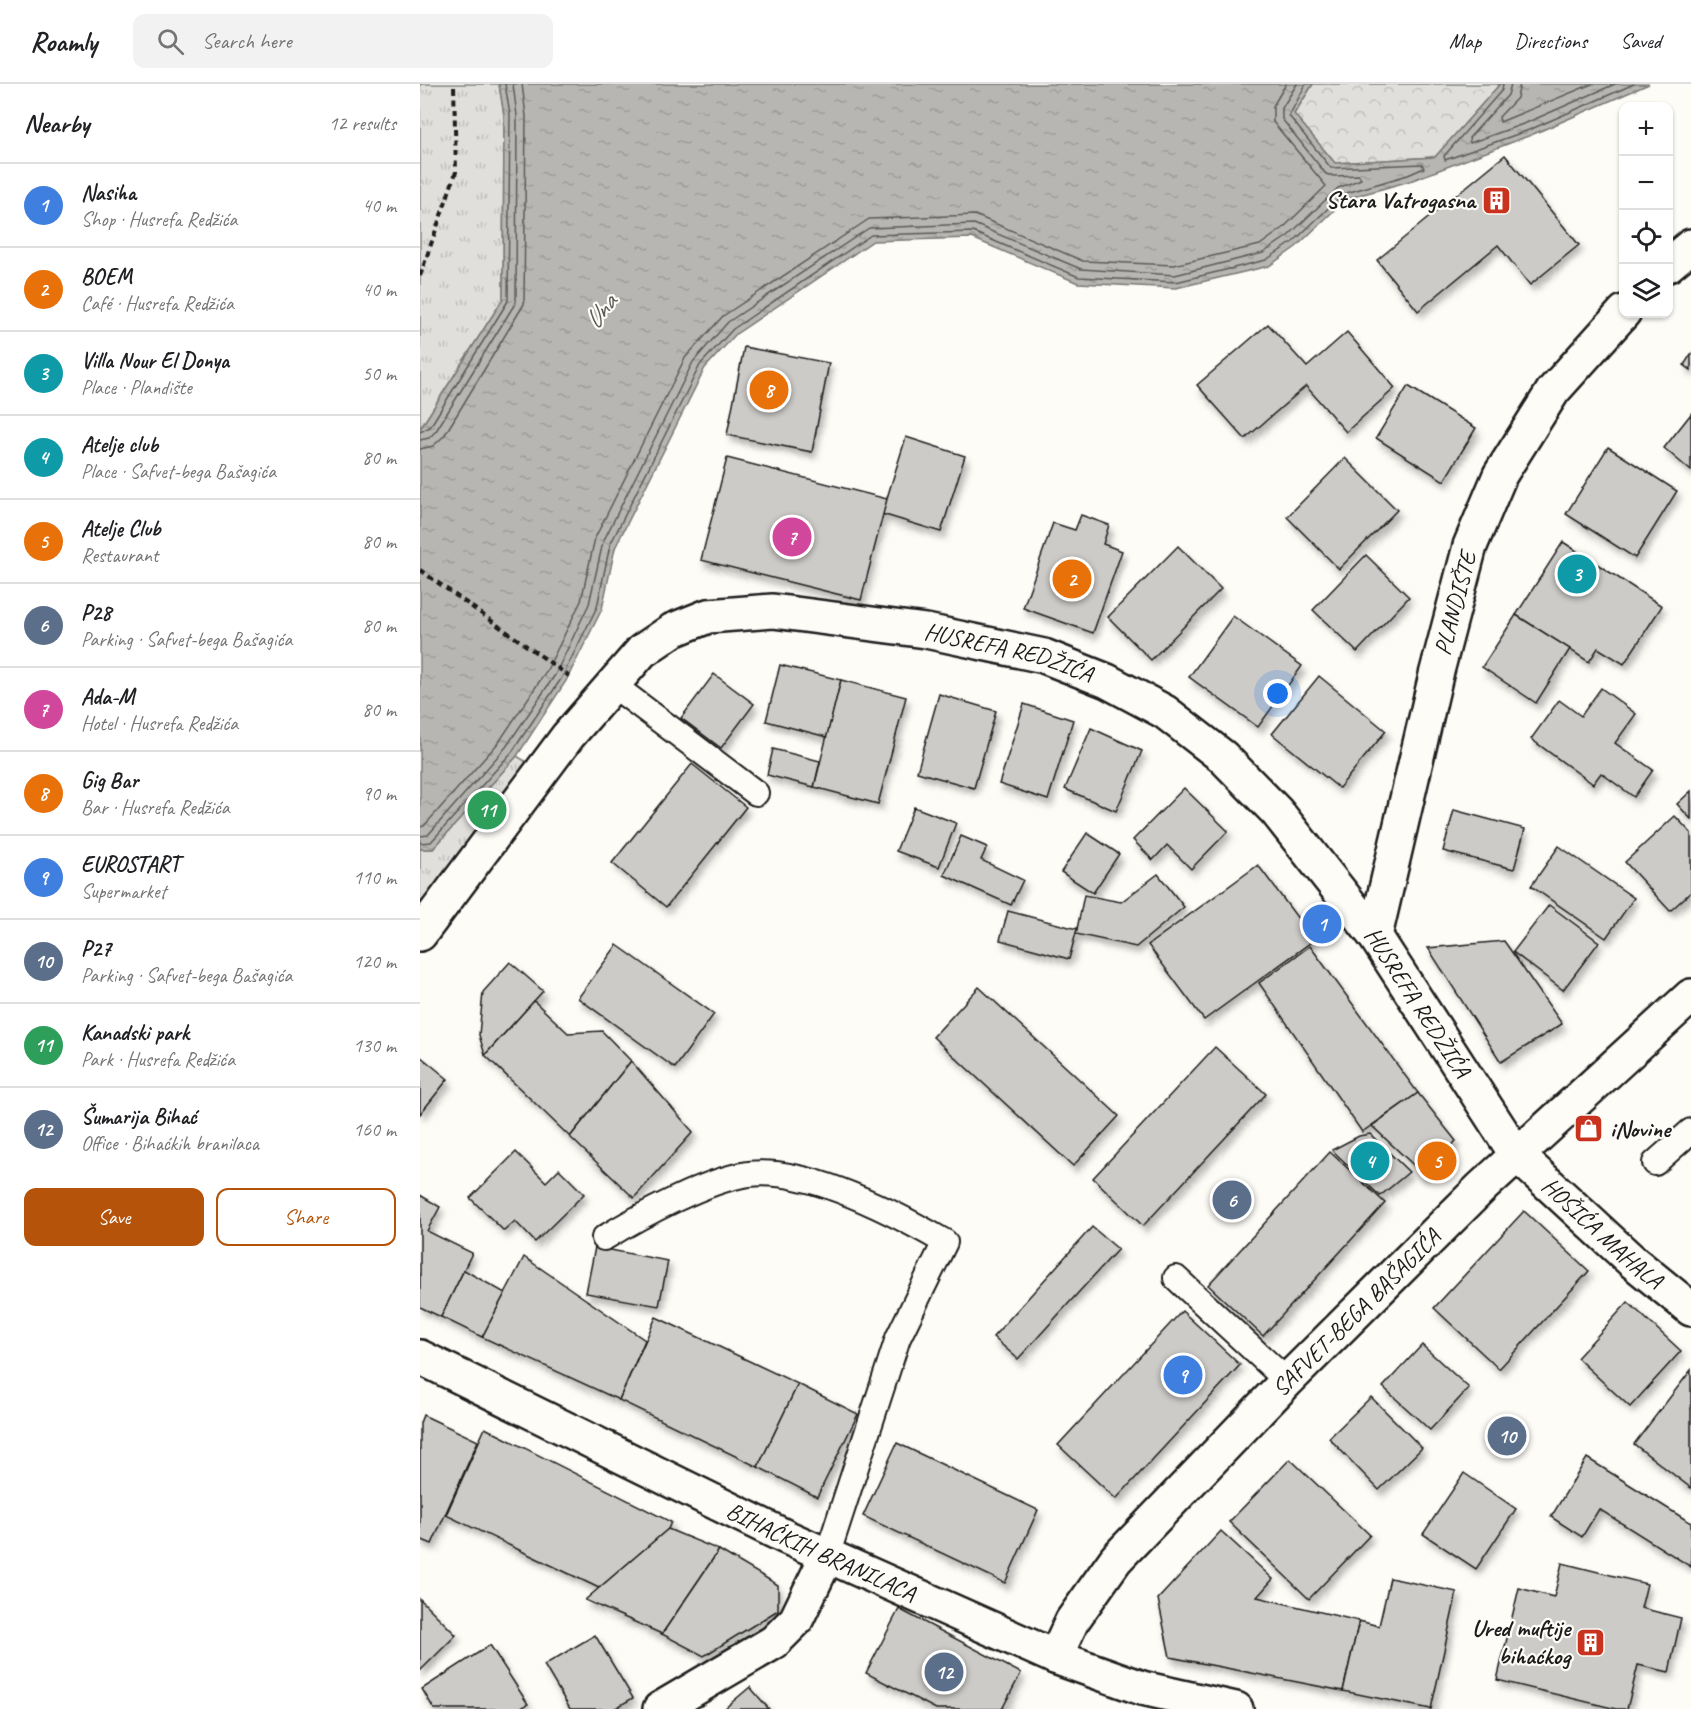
<!DOCTYPE html>
<meta charset="utf-8">
<style>
body{margin:0;font-family:Caveat,sans-serif;background:#f2f2f2;color:#202124}
.controls{position:absolute;right:18px;top:18px;display:grid;overflow:hidden;border-radius:12px;box-shadow:0 2px 4px #0004}
.controls button{width:54px;height:54px;display:grid;place-items:center;padding:0;border:0;border-bottom:2px solid #e0e0e0;background:#fff;color:#202124;font:30px sans-serif}
.you{position:absolute;left:858px;top:610px;width:21px;height:21px;margin:-15px;border:4px solid #fff;border-radius:50%;background:#1a73e8;box-shadow:0 0 0 9px #1a73e833}
.badge{display:grid;place-items:center;width:39px;height:39px;border-radius:50%;background:#b45309;color:#fff;font-size:20px;font-weight:700}
.pin{position:absolute;translate:-50% -50%;border:3px solid #fff;box-shadow:0 2px 6px #0006}
.list{margin:0;padding:0;list-style:none}
h2{display:flex;justify-content:space-between;align-items:center;height:78px;margin:0;padding:0 24px;font-size:26px}
h2 small{font-size:20px;font-weight:400;color:#757577}
.list li{display:grid;grid-template-columns:39px 1fr auto;gap:18px;align-items:center;box-sizing:border-box;height:84px;padding:0 24px;border-top:2px solid #e0e0e0}
.list b{display:block;font-size:22px;white-space:nowrap}
.list p{margin:0;font-size:20px;white-space:nowrap;color:#757577}
.list em{font-size:20px;font-style:normal;color:#757577}
.actions{display:flex;gap:12px;padding:18px 24px}
.actions a{flex:1;padding:14px 0;border:2px solid #b45309;border-radius:12px;text-align:center;font-size:21px;color:#b45309}
.actions .main{background:#b45309;color:#fff}
.icon{flex:none;width:33px;height:33px;fill:none;stroke:currentColor;stroke-width:2;stroke-linecap:round;stroke-linejoin:round}
.map{position:relative;flex:none;width:1271px;height:1625px;overflow:hidden}
header{display:flex;align-items:center;gap:36px;box-sizing:border-box;height:84px;padding:0 30px;background:#fff;border-bottom:2px solid #e0e0e0}
header strong{font-size:28px}
nav{display:flex;gap:33px;margin-inline-start:auto;font-size:21px}
.search{width:420px;height:54px;background:#f2f2f2;display:flex;align-items:center;gap:15px;box-sizing:border-box;padding:0 21px;border-radius:12px;color:#757577;font-size:22px}
main{display:flex}
aside{flex:1;background:#fff}
.map>svg:first-child{display:block}
.grass{fill:url(#grass-tufts);stroke:#7e7e7c;stroke-width:1.5}
.forest{fill:url(#forest-crowns);stroke:#7e7e7c;stroke-width:1.5}
.water{fill:url(#water-ripples);stroke:#797876;stroke-width:1.5}
.lines{fill:none;stroke-linecap:round;stroke-linejoin:round}
.shore{stroke:#5a5a58;stroke-width:1.5}
.building{fill:#cccbc8;stroke:#1c1c1c;stroke-width:1.5;filter:url(#shadow)}
.lane-casing{stroke:#1c1c1c;stroke-width:28}
.street-casing{stroke:#1c1c1c;stroke-width:38}
.secondary-casing{stroke:#1c1c1c;stroke-width:38}
.path{stroke:#1c1c1c;stroke-width:4;stroke-dasharray:6 4.5;stroke-linecap:butt}
.lane{stroke:#fdfcf7;stroke-width:24}
.street{stroke:#fdfcf7;stroke-width:33}
.secondary{stroke:#fdfcf7;stroke-width:33}
.labels{text-anchor:middle;stroke-width:4.5;stroke-linejoin:round;paint-order:stroke}
.poi-label{font-size:24px;font-weight:bold;fill:#1c1c1c;stroke:#fdfcf7;text-anchor:end}
.street-label{font-size:24px;fill:#1c1c1c;stroke:#fdfcf7}
.water-label{font-size:26px;font-style:italic;fill:#5a5a58;stroke:#fdfcf7}
</style>
<header>
<strong>Roamly</strong>
<div class="search"><svg class="icon" aria-label="search" viewBox="0 0 24 24"><circle cx="10" cy="10" r="6"/><path d="M15 15l6 6"/></svg>Search here</div>
<nav><a>Map</a><a>Directions</a><a>Saved</a></nav>
</header>
<main>
<aside>
<h2>Nearby<small>12 results</small></h2>
<ul class="list">
<li><span class="badge" style="background:#3f7fe0">1</span><div><b>Nasiha</b><p>Shop · Husrefa Redžića</p></div><em>40 m</em></li>
<li><span class="badge" style="background:#e8710a">2</span><div><b>BOEM</b><p>Café · Husrefa Redžića</p></div><em>40 m</em></li>
<li><span class="badge" style="background:#0f9aa8">3</span><div><b>Villa Nour El Donya</b><p>Place · Plandište</p></div><em>50 m</em></li>
<li><span class="badge" style="background:#0f9aa8">4</span><div><b>Atelje club</b><p>Place · Safvet-bega Bašagića</p></div><em>80 m</em></li>
<li><span class="badge" style="background:#e8710a">5</span><div><b>Atelje Club</b><p>Restaurant</p></div><em>80 m</em></li>
<li><span class="badge" style="background:#5c6f8a">6</span><div><b>P28</b><p>Parking · Safvet-bega Bašagića</p></div><em>80 m</em></li>
<li><span class="badge" style="background:#d1479c">7</span><div><b>Ada-M</b><p>Hotel · Husrefa Redžića</p></div><em>80 m</em></li>
<li><span class="badge" style="background:#e8710a">8</span><div><b>Gig Bar</b><p>Bar · Husrefa Redžića</p></div><em>90 m</em></li>
<li><span class="badge" style="background:#3f7fe0">9</span><div><b>EUROSTART</b><p>Supermarket</p></div><em>110 m</em></li>
<li><span class="badge" style="background:#5c6f8a">10</span><div><b>P27</b><p>Parking · Safvet-bega Bašagića</p></div><em>120 m</em></li>
<li><span class="badge" style="background:#2e9e5b">11</span><div><b>Kanadski park</b><p>Park · Husrefa Redžića</p></div><em>130 m</em></li>
<li><span class="badge" style="background:#5c6f8a">12</span><div><b>Šumarija Bihać</b><p>Office · Bihaćkih branilaca</p></div><em>160 m</em></li>
</ul>
<div class="actions"><a class="main">Save</a><a>Share</a></div>
</aside>
<div class="map">
<svg width="1271" height="1625" viewBox="0 0 1271 1625">
<defs>
<pattern id="grass-tufts" width="24" height="20" patternUnits="userSpaceOnUse" patternTransform="scale(1.5)"><rect width="24" height="20" fill="#e0dfdb"/><path d="M3 7l-1-3M5 7V3M7 7l1-3M15 17l-1-3M17 17v-4M19 17l1-3" fill="none" stroke="#c0bfbb"/></pattern>
<pattern id="forest-crowns" width="20" height="18" patternUnits="userSpaceOnUse" patternTransform="scale(1.5)"><rect width="20" height="18" fill="#e0dfdb"/><path d="M2 6a3 3 0 1 1 6 0M12 15a3 3 0 1 1 6 0" fill="none" stroke="#c0bfbb"/></pattern>
<pattern id="water-ripples" width="26" height="14" patternUnits="userSpaceOnUse" patternTransform="scale(1.5)"><rect width="26" height="14" fill="#b7b6b2"/><path d="M2 4q2-2 4 0t4 0M15 11q2-2 4 0t4 0" fill="none" stroke="#9d9c98"/></pattern>
<filter id="shadow"><feDropShadow dx="3.5" dy="6" stdDeviation="3" flood-color="#0004"/></filter>
</defs>
<rect width="100%" height="100%" fill="#fdfcf7"/>
<filter id="ink" filterUnits="userSpaceOnUse"><feTurbulence type="fractalNoise" baseFrequency=".0167" numOctaves="2"/><feDisplacementMap in="SourceGraphic" scale="12" xChannelSelector="R" yChannelSelector="G"/><feConvolveMatrix kernelMatrix="1 2 1 2 8 2 1 2 1" color-interpolation-filters="sRGB"/></filter>
<g filter="url(#ink)">
<g class="grass">
<path d="M 0,0 L 79,0 L 84,31 L 83,215 L 0,345 Z"/>
<path d="M 97,672 L 121,687 L 0,819 L 0,765 L 13,765 Z"/>
</g>
<path class="forest" d="M 893,0 L 1080,0 L 1015,73 L 915,79 L 874,30 Z"/>
<path class="water" d="M 79,0 L 893,0 L 874,30 L 915,79 L 1015,73 L 1080,0 L 1229,0 L 1111,51 L 990,97 L 926,115 L 876,163 L 849,182 L 756,204 L 658,199 L 552,154 L 453,157 L 316,250 L 285,284 L 195,464 L 182,525 L 146,597 L 97,672 L 13,765 L 0,765 L 0,345 L 83,215 L 84,31 Z"/>
<g class="lines">
<g class="shore">
<path d="M 1083,0 L 1082,6 L 1024,72 L 1025,76 L 1109,46 L 1214,0"/>
<path d="M 1091,0 L 1088,11 L 1049,54 L 1050,59 L 1106,39 L 1195,0"/>
<path d="M 1100,0 L 1097,14 L 1079,33 L 1080,38 L 1172,0"/>
<path d="M 0,348 L 10,343 L 88,217 L 90,31 L 85,0"/>
<path d="M 0,356 L 9,354 L 16,347 L 96,218 L 97,32 L 93,0"/>
<path d="M 0,365 L 13,362 L 24,352 L 104,220 L 106,32 L 102,0"/>
<path d="M 0,743 L 4,742 L 79,658 L 127,586 L 161,517 L 175,454 L 265,274 L 303,232 L 449,135 L 555,131 L 663,177 L 754,181 L 840,161 L 862,145 L 906,102 L 853,38 L 853,22 L 866,0"/>
<path d="M 0,752 L 8,751 L 86,663 L 135,591 L 169,520 L 183,458 L 273,278 L 308,238 L 449,144 L 554,140 L 661,185 L 755,191 L 843,169 L 868,152 L 918,104 L 941,95 L 939,91 L 914,92 L 906,90 L 862,35 L 862,24 L 877,0"/>
<path d="M 0,759 L 11,758 L 92,668 L 141,595 L 177,523 L 190,461 L 280,281 L 313,245 L 451,151 L 553,148 L 659,193 L 756,198 L 846,176 L 873,158 L 923,110 L 988,91 L 1004,84 L 1002,80 L 911,84 L 869,32 L 886,0"/>
</g>
</g>
<g class="building">
<path d="M 1085,71 L 1159,161 L 1110,201 L 1078,161 L 998,227 L 957,176 Z"/>
<path d="M 848,240 L 887,283 L 927,248 L 975,304 L 926,348 L 886,302 L 825,355 L 777,301 Z"/>
<path d="M 324,263 L 409,279 L 392,368 L 307,351 Z"/>
<path d="M 1271,270 L 1271,286 L 1264,281 Z"/>
<path d="M 988,302 L 1056,344 L 1024,397 L 956,354 Z"/>
<path d="M 1271,330 L 1271,387 L 1244,364 Z"/>
<path d="M 486,353 L 545,372 L 521,448 L 462,430 Z"/>
<path d="M 1188,363 L 1257,407 L 1215,474 L 1146,430 Z"/>
<path d="M 307,374 L 467,415 L 441,516 L 281,476 Z"/>
<path d="M 925,374 L 977,426 L 919,485 L 867,433 Z"/>
<path d="M 661,431 L 689,441 L 683,460 L 702,467 L 673,549 L 603,524 L 633,439 L 655,446 Z"/>
<path d="M 1143,458 L 1242,522 L 1204,580 L 1178,564 L 1169,578 L 1096,531 Z"/>
<path d="M 758,462 L 801,505 L 731,576 L 688,533 Z"/>
<path d="M 946,471 L 989,513 L 937,568 L 893,526 Z"/>
<path d="M 1096,531 L 1150,565 L 1116,619 L 1062,583 Z"/>
<path d="M 813,532 L 882,582 L 838,643 L 769,593 Z"/>
<path d="M 360,581 L 421,596 L 407,653 L 346,637 Z"/>
<path d="M 294,590 L 334,620 L 301,664 L 261,634 Z"/>
<path d="M 899,592 L 966,647 L 919,704 L 852,650 Z"/>
<path d="M 421,596 L 486,613 L 458,720 L 394,703 Z"/>
<path d="M 1181,604 L 1216,630 L 1195,659 L 1233,686 L 1214,713 L 1181,689 L 1173,700 L 1111,655 L 1139,616 L 1161,632 Z"/>
<path d="M 519,610 L 576,627 L 554,704 L 497,688 Z"/>
<path d="M 604,620 L 653,636 L 628,716 L 579,700 Z"/>
<path d="M 671,644 L 722,667 L 696,727 L 645,705 Z"/>
<path d="M 353,665 L 400,677 L 394,703 L 347,691 Z"/>
<path d="M 272,680 L 326,723 L 246,823 L 192,779 Z"/>
<path d="M 764,704 L 808,747 L 771,785 L 747,761 L 733,776 L 713,756 Z"/>
<path d="M 1271,707 L 1271,735 L 1257,720 Z"/>
<path d="M 494,723 L 536,739 L 519,783 L 476,767 Z"/>
<path d="M 1034,726 L 1105,745 L 1094,785 L 1023,767 Z"/>
<path d="M 1255,732 L 1271,749 L 1271,808 L 1250,827 L 1205,778 Z"/>
<path d="M 667,749 L 699,770 L 673,809 L 641,788 Z"/>
<path d="M 541,752 L 567,763 L 561,776 L 603,796 L 591,821 L 524,791 Z"/>
<path d="M 1139,762 L 1214,814 L 1186,854 L 1111,802 Z"/>
<path d="M 838,781 L 894,856 L 784,936 L 728,861 Z"/>
<path d="M 738,790 L 764,823 L 716,863 L 656,850 L 664,811 L 701,818 Z"/>
<path d="M 1129,821 L 1179,858 L 1143,906 L 1093,868 Z"/>
<path d="M 588,827 L 657,845 L 649,875 L 580,856 Z"/>
<path d="M 1084,857 L 1142,940 L 1081,978 L 1008,864 Z"/>
<path d="M 197,861 L 294,930 L 255,984 L 158,914 Z"/>
<path d="M 890,862 L 998,1009 L 942,1048 L 839,899 Z"/>
<path d="M 90,878 L 123,907 L 65,971 L 59,951 L 63,908 Z"/>
<path d="M 559,903 L 699,1032 L 653,1082 L 513,953 Z"/>
<path d="M 114,917 L 148,949 L 182,947 L 211,977 L 150,1053 L 65,971 Z"/>
<path d="M 795,963 L 846,1010 L 723,1142 L 673,1094 Z"/>
<path d="M 0,972 L 28,995 L 0,1030 Z"/>
<path d="M 211,977 L 273,1048 L 214,1114 L 150,1053 Z"/>
<path d="M 998,1009 L 1036,1057 L 1004,1091 L 952,1042 Z"/>
<path d="M 950,1050 L 989,1088 L 960,1112 L 912,1066 L 939,1052 Z"/>
<path d="M 96,1068 L 126,1098 L 139,1085 L 164,1110 L 115,1158 L 95,1137 L 84,1147 L 50,1114 Z"/>
<path d="M 910,1068 L 965,1119 L 843,1252 L 788,1201 Z"/>
<path d="M 0,1111 L 20,1123 L 7,1147 L 52,1169 L 21,1233 L 0,1223 Z"/>
<path d="M 1104,1127 L 1169,1187 L 1079,1285 L 1014,1224 Z"/>
<path d="M 672,1143 L 698,1165 L 598,1275 L 573,1253 Z"/>
<path d="M 175,1163 L 248,1177 L 239,1222 L 166,1209 Z"/>
<path d="M 104,1173 L 225,1256 L 199,1316 L 62,1253 Z"/>
<path d="M 44,1186 L 85,1209 L 62,1253 L 21,1233 Z"/>
<path d="M 1208,1218 L 1261,1267 L 1210,1323 L 1157,1274 Z"/>
<path d="M 762,1227 L 820,1281 L 696,1415 L 638,1361 Z"/>
<path d="M 236,1233 L 378,1300 L 338,1383 L 199,1316 Z"/>
<path d="M 1002,1261 L 1049,1304 L 1010,1346 L 963,1303 Z"/>
<path d="M 1271,1286 L 1271,1404 L 1214,1360 Z"/>
<path d="M 378,1300 L 438,1330 L 397,1413 L 338,1383 Z"/>
<path d="M 951,1313 L 1002,1364 L 959,1406 L 909,1354 Z"/>
<path d="M 3,1331 L 58,1357 L 12,1460 L 0,1455 L 0,1339 Z"/>
<path d="M 65,1344 L 251,1438 L 248,1445 L 179,1504 L 26,1431 Z"/>
<path d="M 477,1359 L 618,1426 L 585,1499 L 443,1432 Z"/>
<path d="M 1167,1374 L 1271,1439 L 1271,1483 L 1179,1425 L 1162,1453 L 1131,1433 Z"/>
<path d="M 870,1375 L 950,1451 L 889,1515 L 809,1438 Z"/>
<path d="M 1044,1389 L 1096,1425 L 1056,1485 L 1003,1450 Z"/>
<path d="M 248,1445 L 299,1466 L 242,1550 L 165,1516 Z"/>
<path d="M 801,1447 L 853,1495 L 837,1513 L 939,1537 L 923,1607 L 750,1573 L 738,1515 Z"/>
<path d="M 299,1466 L 358,1501 L 358,1526 L 284,1572 L 242,1550 Z"/>
<path d="M 1142,1479 L 1227,1500 L 1221,1524 L 1261,1534 L 1249,1588 L 1218,1581 L 1207,1625 L 1196,1625 L 1077,1596 L 1099,1504 L 1134,1513 Z"/>
<path d="M 970,1494 L 1037,1508 L 1011,1625 L 923,1607 L 939,1537 L 959,1542 Z"/>
<path d="M 0,1515 L 36,1551 L 0,1587 Z"/>
<path d="M 479,1525 L 601,1589 L 582,1625 L 516,1625 L 446,1589 Z"/>
<path d="M 175,1551 L 213,1614 L 194,1625 L 150,1625 L 124,1581 Z"/>
<path d="M 70,1561 L 108,1620 L 100,1625 L 14,1625 L 2,1605 Z"/>
<path d="M 330,1603 L 349,1625 L 304,1625 Z"/>
</g>
<g class="lines">
<defs>
<g id="lane">
<path d="M 193,601 L 336,709"/>
<path d="M 1235,1079 L 1271,1047"/>
<path d="M 184,1154 C 220,1132 288,1095 329,1090 C 388,1083 475,1129 525,1158 L 478,1254 L 407,1472"/>
<path d="M 756,1194 L 867,1297"/>
</g>
<g id="street">
<path d="M 1248,181 L 1271,162"/>
<path id="s1" d="M 0,850 L 148,652 L 222,567 L 253,546 L 288,532 L 353,527 L 506,547 L 624,572 L 687,597 L 745,628 L 803,673 L 857,728 L 955,852 L 1096,1070 L 1212,1177 L 1271,1225"/>
<path id="s2" d="M 955,852 L 1016,591 L 1050,462 L 1080,391 L 1133,307 L 1204,228"/>
<path id="s3" d="M 635,1573 L 652,1537 L 696,1475 L 867,1297 L 1061,1104 L 1271,912"/>
<path d="M 240,1625 L 354,1558 L 376,1536 L 407,1472"/>
</g>
<g id="secondary">
<path id="s4" d="M 0,1273 L 366,1453 L 635,1573 L 722,1604 L 816,1625"/>
</g>
</defs>
<use href="#lane" class="lane-casing"/>
<use href="#street" class="street-casing"/>
<use href="#secondary" class="secondary-casing"/>
<g class="path">
<path d="M 0,192 L 36,88 L 34,0"/>
<path d="M 0,486 L 149,592"/>
</g>
<use href="#lane" class="lane"/>
<use href="#street" class="street"/>
<use href="#secondary" class="secondary"/>
</g>
</g>
<defs>
<symbol id="building-square" viewBox="-11 -11 22 22"><rect x="-9" y="-9" width="18" height="18" rx="4" fill="#c8321e" stroke="#fdfcf7"/><path d="M-4-6H4V6H1V3H-1V6H-4ZM-2.5-4.3h1.7v1.8h-1.7ZM.8-4.3h1.7v1.8H.8ZM-2.5-1h1.7V.8h-1.7ZM.8-1h1.7V.8H.8Z" fill="#fff"/></symbol>
<symbol id="shop-square" viewBox="-11 -11 22 22"><rect x="-9" y="-9" width="18" height="18" rx="4" fill="#c8321e" stroke="#fdfcf7"/><path d="M-5-2.5h2.3a2.7 3.5 0 0 1 5.4 0H5L5.5 6h-11ZM-1.5-2.5h3a1.5 2.3 0 0 0-3 0Z" fill="#fff"/></symbol>
</defs>
<g fill-rule="evenodd">
<use href="#building-square" x="1060" y="100" width="33" height="33"/>
<use href="#shop-square" x="1152" y="1028" width="33" height="33"/>
<use href="#building-square" x="1154" y="1542" width="33" height="33"/>
</g>
<g class="labels">
<g class="poi-label">
<text x="1055" y="124">Stara Vatrogasna</text>
<text x="1190" y="1053" text-anchor="start">iNovine</text>
<text x="1150" y="1552">Ured muftije<tspan x="1150" dy="28">bihaćkog</tspan></text>
</g>
<g class="street-label">
<text dy="8" stroke="none"><textPath href="#s2" startOffset="342">PLANDIŠTE</textPath></text>
<text dy="8" stroke="none"><textPath href="#s1" startOffset="740">HUSREFA REDŽIĆA</textPath></text>
<text dy="8" stroke="none"><textPath href="#s1" startOffset="1296">HUSREFA REDŽIĆA</textPath></text>
<text dy="8" stroke="none"><textPath href="#s1" startOffset="1594">HOŠIĆA MAHALA</textPath></text>
<text dy="8" stroke="none"><textPath href="#s3" startOffset="460">SAFVET-BEGA BAŠAGIĆA</textPath></text>
<text dy="8" stroke="none"><textPath href="#s4" startOffset="446">BIHAĆKIH BRANILACA</textPath></text>
</g>
<g class="water-label">
<text transform="translate(180 227) rotate(-52)" y="9">Una</text>
</g>
</g>
</svg>
<div class="controls">
<button>+</button>
<button>−</button>
<button><svg class="icon" aria-label="locate" viewBox="0 0 24 24"><circle cx="12" cy="12" r="6"/><path d="M12 2v4M12 18v4M2 12h4M18 12h4"/></svg></button>
<button><svg class="icon" aria-label="layers" viewBox="0 0 24 24"><path d="M12 4l9 5-9 5-9-5zM3 14l9 5 9-5"/></svg></button>
</div>
<div class="you"></div>
<div class="pin badge" style="left:902px;top:840px;background:#3f7fe0">1</div>
<div class="pin badge" style="left:652px;top:495px;background:#e8710a">2</div>
<div class="pin badge" style="left:1157px;top:490px;background:#0f9aa8">3</div>
<div class="pin badge" style="left:950px;top:1077px;background:#0f9aa8">4</div>
<div class="pin badge" style="left:1017px;top:1077px;background:#e8710a">5</div>
<div class="pin badge" style="left:812px;top:1116px;background:#5c6f8a">6</div>
<div class="pin badge" style="left:372px;top:453px;background:#d1479c">7</div>
<div class="pin badge" style="left:349px;top:306px;background:#e8710a">8</div>
<div class="pin badge" style="left:763px;top:1291px;background:#3f7fe0">9</div>
<div class="pin badge" style="left:1087px;top:1352px;background:#5c6f8a">10</div>
<div class="pin badge" style="left:67px;top:726px;background:#2e9e5b">11</div>
<div class="pin badge" style="left:524px;top:1588px;background:#5c6f8a">12</div>
</div>
</main>
